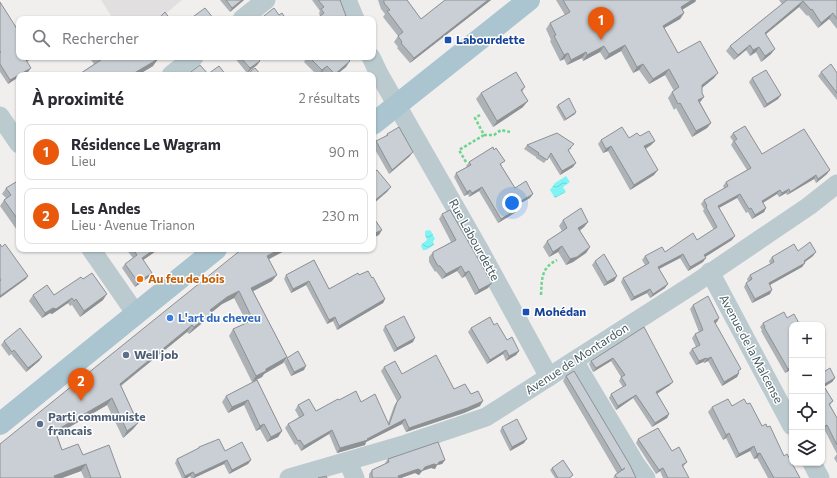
<!DOCTYPE html>
<html lang="fr">
<meta charset="utf-8">
<style>
body{margin:0;font-family:Commissioner,sans-serif;background:#f7f7f7;color:#2b2b33}
.controls{position:absolute;right:12px;bottom:12px;display:grid;overflow:hidden;border-radius:8px;box-shadow:0 1px 3px #0004}
.controls button{width:36px;height:36px;display:grid;place-items:center;padding:0;border:0;border-bottom:1px solid #e1e1e2;background:#fff;color:#2b2b33;font:20px sans-serif}
.you{position:absolute;left:512px;top:203px;width:14px;height:14px;margin:-10px;border:3px solid #fff;border-radius:50%;background:#1a73e8;box-shadow:0 0 0 6px #1a73e833}
.badge{display:grid;place-items:center;width:26px;height:26px;border-radius:50%;background:#ea580c;color:#fff;font-size:13px;font-weight:700}
.pin{position:absolute;translate:-50% -33px;filter:drop-shadow(0 1px 2px #0008)}
.pin::after{content:'';position:absolute;top:21px;width:14px;height:12px;background:inherit;clip-path:polygon(0 0,100% 0,50% 100%)}
.list{margin:0;padding:0;list-style:none}
h2{display:flex;justify-content:space-between;align-items:center;height:52px;margin:0;padding:0 16px;font-size:17px}
h2 small{font-size:13px;font-weight:400;color:#7c7c81}
.list li{display:grid;grid-template-columns:26px 1fr auto;gap:12px;align-items:center;box-sizing:border-box;height:56px;margin:0 8px 8px;padding:0 8px;border:1px solid #e1e1e2;border-radius:8px}
.list b{display:block;font-size:15px;white-space:nowrap}
.list p{margin:0;font-size:13px;white-space:nowrap;color:#7c7c81}
.list em{font-size:13px;font-style:normal;color:#7c7c81}
.icon{flex:none;width:22px;height:22px;fill:none;stroke:currentColor;stroke-width:2;stroke-linecap:round;stroke-linejoin:round}
.map{position:relative;flex:none;width:837px;height:478px;overflow:hidden}
.search{position:absolute;background:#fff;box-shadow:0 1px 3px #0004;left:16px;top:16px;width:360px;height:44px;display:flex;align-items:center;gap:10px;box-sizing:border-box;padding:0 14px;border-radius:8px;color:#7c7c81;font-size:15px}
.panel{position:absolute;background:#fff;box-shadow:0 1px 3px #0004;left:16px;top:72px;width:360px;height:180px;border-radius:8px}
.map>svg:first-child{display:block}
.education{fill:#e2dfe1}
.water{fill:url(#water-waves)}
.lines{fill:none;stroke-linecap:round;stroke-linejoin:round}
.path{stroke:#6cd58c;stroke-width:2.5;stroke-dasharray:3 2;stroke-linecap:butt}
.minor{stroke:#bacacf;stroke-width:19}
.major{stroke:#abc5d0;stroke-width:22}
.wall{fill:#adb2b6}
.shaded-wall{fill:#8d9194}
.building{fill:#c9cfd4;stroke:#8d9194}
.transit-dot{fill:#1a4fb4;stroke:#fff;stroke-width:1.5}
.food-dot{fill:#e8710a;stroke:#fff;stroke-width:1.5}
.shop-dot{fill:#3f7fe0;stroke:#fff;stroke-width:1.5}
.service-dot{fill:#5c6f8a;stroke:#fff;stroke-width:1.5}
.labels{text-anchor:middle;stroke-width:3;stroke-linejoin:round;paint-order:stroke}
.transit-label{font-size:12px;font-weight:bold;fill:#164399;stroke:#fff;text-anchor:start}
.street-label{font-size:12px;fill:#44575e;stroke:#fff}
.food-label{font-size:12px;font-weight:bold;fill:#c56008;stroke:#fff;text-anchor:start}
.shop-label{font-size:12px;font-weight:bold;fill:#366cbe;stroke:#fff;text-anchor:start}
.service-label{font-size:12px;font-weight:bold;fill:#4e5e75;stroke:#fff;text-anchor:start}
</style>
<div class="map">
<svg width="837" height="478" viewBox="0 0 837 478">
<defs>
<pattern id="water-waves" width="16" height="10" patternUnits="userSpaceOnUse"><rect width="16" height="10" fill="#80f4f5"/><path d="M0 5q4-4 8 0t8 0" fill="none" stroke="#70d3d4"/></pattern>
</defs>
<rect width="100%" height="100%" fill="#f1eeee"/>
<path class="education" d="M 101,0 L 182,0 L 159,19 L 113,19 Z"/>
<g class="water">
<path d="M 566,176 L 570,182 L 563,187 L 566,192 L 555,198 L 550,190 L 555,183 Z"/>
<path d="M 429,230 L 431,231 L 435,239 L 433,241 L 434,245 L 426,250 L 423,250 L 421,246 L 422,244 L 427,240 L 425,235 L 425,231 Z"/>
</g>
<g class="lines">
<g class="path">
<path d="M 480,115 L 475,118 L 484,135 L 494,135 L 501,130 L 510,132"/>
<path d="M 466,162 L 459,150 L 484,135"/>
<path d="M 541,295 C 542,278 541,268 557,260"/>
</g>
<g class="minor">
<path d="M 347,0 L 355,19"/>
<path d="M 242,19 L 266,0"/>
<path d="M 371,57 L 379,74 L 479,249 L 549,377"/>
<path d="M 171,75 L 194,57"/>
<path d="M 0,116 L 19,144"/>
<path d="M 91,249 L 136,314"/>
<path d="M 710,272 L 792,426"/>
<path d="M 574,361 L 635,463 L 646,478"/>
<path d="M 348,462 L 355,478"/>
<path d="M 812,463 L 820,478"/>
<path d="M 289,478 L 406,444 L 486,417 L 694,284 L 809,206 L 837,184"/>
</g>
<g class="major">
<path d="M 373,124 L 529,0"/>
<path d="M 0,424 L 216,249"/>
</g>
</g>
<g class="wall">
<path d="M 220,0 L 244,0 L 230,12 Z"/>
<path d="M 312,0 L 340,0 L 346,16 L 344,19 L 316,19 L 320,16 L 319,13 L 320,11 Z"/>
<path d="M 378,0 L 407,0 L 421,19 L 445,0 L 491,0 L 410,63 L 397,48 L 398,47 L 394,42 L 398,36 L 383,17 L 385,14 L 381,9 Z"/>
<path d="M 556,0 L 696,0 L 695,2 L 682,9 L 684,13 L 680,19 L 664,28 L 678,53 L 714,78 L 702,88 L 702,93 L 704,97 L 700,102 L 711,123 L 707,128 L 692,137 L 676,108 L 674,110 L 668,98 L 672,92 L 674,91 L 665,75 L 649,84 L 639,70 L 633,73 L 621,51 L 605,60 L 600,52 L 583,61 L 582,58 L 567,65 L 564,59 L 560,61 L 550,41 L 551,40 L 546,29 L 550,23 L 565,15 Z"/>
<path d="M 779,0 L 837,0 L 837,29 L 829,19 L 818,28 L 808,15 L 807,16 L 799,7 L 766,34 L 771,54 L 761,62 L 756,52 L 750,56 L 746,50 L 734,60 L 726,51 L 730,46 L 782,4 Z"/>
<path d="M 0,2 L 27,62 L 28,72 L 22,75 L 19,75 L 8,84 L 0,72 Z"/>
<path d="M 89,57 L 156,57 L 153,66 L 138,75 L 78,75 L 94,64 Z"/>
<path d="M 234,57 L 257,57 L 260,61 L 257,65 L 247,73 Z"/>
<path d="M 307,57 L 349,57 L 349,60 L 346,67 L 336,75 L 326,75 L 322,72 L 319,75 L 317,75 L 304,62 Z"/>
<path d="M 821,72 L 837,73 L 837,100 L 818,76 Z"/>
<path d="M 752,78 L 781,95 L 778,99 L 764,108 L 749,82 Z"/>
<path d="M 525,87 L 522,92 L 523,107 L 493,127 L 476,99 L 481,93 Z"/>
<path d="M 558,105 L 575,114 L 564,121 L 556,107 Z"/>
<path d="M 733,133 L 762,154 L 827,174 L 816,183 L 814,179 L 787,195 L 786,193 L 779,197 L 777,194 L 763,203 L 766,208 L 764,212 L 752,219 L 748,212 L 746,213 L 737,198 L 719,208 L 732,240 L 705,257 L 703,262 L 688,271 L 680,258 L 659,269 L 665,288 L 650,298 L 647,293 L 631,301 L 621,282 L 623,278 L 645,265 L 642,260 L 645,256 L 665,252 L 697,240 L 714,230 L 703,211 L 704,209 L 701,204 L 704,200 L 724,188 L 723,186 L 726,182 L 747,170 L 731,145 L 733,141 L 730,137 Z"/>
<path d="M 387,134 L 410,156 L 389,174 L 373,146 L 376,141 L 385,137 Z"/>
<path d="M 640,136 L 655,141 L 651,145 L 646,149 L 654,175 L 630,190 L 608,151 L 603,153 L 598,144 L 601,140 L 629,138 Z"/>
<path d="M 527,145 L 572,148 L 569,150 L 573,167 L 560,175 L 549,157 L 544,163 L 536,158 L 536,157 L 524,149 Z"/>
<path d="M 469,162 L 502,164 L 501,165 L 515,188 L 530,198 L 517,205 L 516,212 L 498,223 L 479,191 L 469,197 L 468,194 L 464,196 L 454,177 L 456,173 L 467,167 L 466,166 Z"/>
<path d="M 19,184 L 19,233 L 0,206 L 4,200 L 6,198 L 2,194 L 6,188 Z"/>
<path d="M 442,214 L 488,288 L 475,295 L 465,276 L 462,278 L 457,271 L 442,279 L 436,271 L 435,272 L 429,262 L 429,257 L 433,252 L 451,242 L 439,219 Z"/>
<path d="M 563,220 L 588,222 L 584,227 L 580,231 L 590,247 L 586,253 L 573,262 L 566,265 L 558,252 L 549,257 L 543,247 L 547,241 L 562,231 L 559,226 Z"/>
<path d="M 126,249 L 157,249 L 156,251 L 143,260 L 149,277 L 135,287 L 122,268 L 125,264 L 133,258 Z"/>
<path d="M 798,251 L 813,256 L 804,262 L 805,263 L 802,267 L 770,285 L 770,294 L 752,303 L 744,287 L 746,283 L 748,282 L 747,279 L 750,275 L 770,264 L 769,261 L 772,257 Z"/>
<path d="M 269,259 L 272,281 L 253,291 L 287,357 L 283,363 L 264,374 L 262,377 L 252,382 L 229,336 L 233,329 L 247,323 L 234,298 L 222,304 L 212,312 L 207,319 L 189,334 L 187,332 L 121,386 L 138,423 L 133,429 L 123,438 L 107,405 L 57,434 L 62,450 L 83,455 L 121,478 L 84,478 L 81,471 L 62,478 L 0,478 Z"/>
<path d="M 314,260 L 329,289 L 359,275 L 372,278 L 385,299 L 383,303 L 337,330 L 333,321 L 327,324 L 306,285 L 291,293 L 284,279 L 286,275 Z"/>
<path d="M 595,261 L 617,276 L 614,281 L 604,286 L 592,265 Z"/>
<path d="M 33,295 L 54,295 L 103,300 L 80,317 L 72,305 L 70,306 L 68,303 L 52,314 L 50,313 L 42,318 L 29,301 Z"/>
<path d="M 693,305 L 717,322 L 715,323 L 739,373 L 737,377 L 722,386 L 708,361 L 704,363 L 703,362 L 696,365 L 689,353 L 692,349 L 696,347 L 692,338 L 695,334 L 699,332 L 690,309 Z"/>
<path d="M 763,323 L 792,325 L 792,375 L 790,370 L 785,373 L 761,331 L 762,330 L 760,327 Z"/>
<path d="M 494,325 L 507,340 L 519,351 L 516,355 L 506,361 L 503,354 L 487,364 L 468,332 L 471,328 Z"/>
<path d="M 385,326 L 413,342 L 394,352 L 383,330 Z"/>
<path d="M 644,327 L 670,385 L 657,394 L 669,414 L 667,418 L 652,427 L 633,398 L 616,410 L 609,398 L 611,394 L 623,387 L 619,381 L 621,377 L 611,361 L 593,372 L 589,364 L 591,361 Z"/>
<path d="M 4,341 L 42,357 L 39,361 L 26,372 L 11,354 L 9,356 L 1,345 Z"/>
<path d="M 287,358 L 304,370 L 291,376 L 284,362 Z"/>
<path d="M 384,367 L 402,374 L 471,394 L 480,406 L 464,413 L 406,432 L 402,424 L 366,442 L 365,445 L 337,453 L 329,434 L 301,451 L 297,444 L 295,445 L 285,428 L 288,424 L 299,417 L 295,410 L 298,405 L 316,411 L 339,400 L 361,402 L 388,423 L 394,406 L 397,401 L 381,371 Z"/>
<path d="M 822,373 L 835,378 L 832,382 L 824,387 L 833,401 L 830,405 L 837,418 L 837,463 L 834,458 L 837,454 L 824,429 L 822,430 Z"/>
<path d="M 566,376 L 636,478 L 613,478 L 615,475 L 617,473 L 563,381 Z"/>
<path d="M 257,380 L 282,431 L 278,437 L 267,442 L 260,429 L 256,431 L 244,405 L 228,413 L 222,402 L 226,396 Z"/>
<path d="M 747,404 L 762,426 L 767,427 L 784,456 L 800,478 L 768,478 L 757,458 L 754,459 L 750,451 L 736,458 L 726,438 L 723,440 L 708,412 L 712,407 Z"/>
<path d="M 502,427 L 524,443 L 510,451 L 500,431 Z"/>
<path d="M 638,439 L 672,451 L 687,462 L 683,467 L 689,478 L 663,478 L 660,471 L 656,474 L 636,443 Z"/>
<path d="M 199,447 L 225,451 L 251,460 L 248,464 L 229,474 L 224,464 L 194,478 L 191,478 L 190,476 L 187,478 L 182,478 L 175,463 L 177,459 L 198,449 Z"/>
<path d="M 388,459 L 445,460 L 442,464 L 437,465 L 435,469 L 431,468 L 422,471 L 419,475 L 415,473 L 401,478 L 369,478 L 369,474 L 372,470 L 386,464 L 385,463 Z"/>
<path d="M 552,468 L 573,475 L 570,478 L 555,478 L 550,470 Z"/>
</g>
<g class="shaded-wall">
<path d="M 242,0 L 244,0 L 230,12 L 232,8 Z"/>
<path d="M 488,0 L 491,0 L 410,63 L 414,58 Z"/>
<path d="M 692,0 L 696,0 L 695,2 L 677,13 L 681,7 Z"/>
<path d="M 803,1 L 799,7 L 761,38 L 765,33 Z"/>
<path d="M 684,13 L 680,19 L 659,31 L 663,26 Z"/>
<path d="M 833,13 L 829,19 L 818,28 L 821,23 Z"/>
<path d="M 346,16 L 344,19 L 336,19 Z"/>
<path d="M 625,45 L 621,51 L 605,60 L 609,54 Z"/>
<path d="M 750,45 L 746,50 L 734,60 L 738,55 Z"/>
<path d="M 604,46 L 600,52 L 583,61 L 587,55 Z"/>
<path d="M 759,47 L 756,52 L 750,56 L 753,50 Z"/>
<path d="M 775,49 L 771,54 L 761,62 L 765,56 Z"/>
<path d="M 586,52 L 582,58 L 567,65 L 571,60 Z"/>
<path d="M 568,53 L 564,59 L 560,61 L 564,55 Z"/>
<path d="M 30,57 L 34,57 L 23,64 L 26,60 Z"/>
<path d="M 158,59 L 153,66 L 138,75 L 131,75 Z"/>
<path d="M 260,61 L 257,65 L 247,73 L 250,68 Z"/>
<path d="M 350,61 L 346,67 L 336,75 L 334,75 Z"/>
<path d="M 643,64 L 639,70 L 633,73 L 637,67 Z"/>
<path d="M 327,66 L 322,72 L 318,75 L 322,70 Z"/>
<path d="M 31,68 L 28,72 L 22,75 L 19,75 L 19,77 L 8,84 L 10,80 Z"/>
<path d="M 669,69 L 665,75 L 649,84 L 653,79 Z"/>
<path d="M 718,73 L 714,78 L 698,91 L 702,85 Z"/>
<path d="M 781,95 L 778,99 L 764,108 L 767,104 Z"/>
<path d="M 704,97 L 700,102 L 698,100 Z"/>
<path d="M 528,101 L 523,107 L 493,127 L 497,121 Z"/>
<path d="M 576,112 L 575,114 L 564,121 L 566,119 Z"/>
<path d="M 711,123 L 707,128 L 692,137 L 696,131 Z"/>
<path d="M 655,141 L 651,145 L 641,151 L 644,146 Z"/>
<path d="M 611,146 L 608,151 L 603,153 L 606,149 Z"/>
<path d="M 413,152 L 410,156 L 389,174 L 392,170 Z"/>
<path d="M 576,163 L 573,167 L 560,175 L 562,171 Z"/>
<path d="M 658,170 L 654,175 L 630,190 L 634,185 Z"/>
<path d="M 830,170 L 827,174 L 816,183 L 818,179 Z"/>
<path d="M 816,175 L 814,179 L 787,195 L 790,192 Z"/>
<path d="M 391,187 L 387,192 L 373,204 L 373,202 Z"/>
<path d="M 482,187 L 479,191 L 469,197 L 472,193 Z"/>
<path d="M 789,189 L 786,193 L 779,197 L 782,193 Z"/>
<path d="M 470,190 L 468,194 L 464,196 L 467,192 Z"/>
<path d="M 780,190 L 777,194 L 759,205 L 762,201 Z"/>
<path d="M 533,194 L 530,198 L 513,207 L 516,204 Z"/>
<path d="M 740,194 L 737,198 L 715,210 L 718,206 Z"/>
<path d="M 519,208 L 516,212 L 498,223 L 501,219 Z"/>
<path d="M 766,208 L 764,212 L 752,219 L 755,215 Z"/>
<path d="M 588,222 L 584,227 L 574,234 L 578,228 Z"/>
<path d="M 382,230 L 379,235 L 373,238 L 373,234 Z"/>
<path d="M 735,236 L 732,240 L 702,259 L 704,255 Z"/>
<path d="M 562,246 L 558,252 L 549,257 L 553,252 Z"/>
<path d="M 590,247 L 586,253 L 573,262 L 566,265 L 570,259 Z"/>
<path d="M 155,249 L 157,249 L 156,251 L 139,263 L 142,258 Z"/>
<path d="M 280,249 L 288,249 L 262,263 L 267,256 Z"/>
<path d="M 816,252 L 813,256 L 801,265 L 804,261 Z"/>
<path d="M 683,254 L 680,258 L 655,271 L 658,267 Z"/>
<path d="M 706,258 L 703,262 L 688,271 L 690,267 Z"/>
<path d="M 805,263 L 802,267 L 766,287 L 769,283 Z"/>
<path d="M 461,266 L 457,271 L 442,279 L 446,274 Z"/>
<path d="M 469,271 L 465,276 L 462,278 L 465,273 Z"/>
<path d="M 152,273 L 149,277 L 135,287 L 138,282 Z"/>
<path d="M 277,275 L 272,281 L 246,295 L 251,288 Z"/>
<path d="M 28,276 L 26,279 L 0,298 L 0,296 Z"/>
<path d="M 617,276 L 614,281 L 604,286 L 607,282 Z"/>
<path d="M 309,281 L 306,285 L 291,293 L 293,289 Z"/>
<path d="M 492,283 L 488,288 L 475,295 L 479,290 Z"/>
<path d="M 668,284 L 665,288 L 650,298 L 653,294 Z"/>
<path d="M 650,289 L 647,293 L 631,301 L 634,297 Z"/>
<path d="M 772,290 L 770,294 L 752,303 L 755,299 Z"/>
<path d="M 239,291 L 234,298 L 222,304 L 206,317 L 210,310 L 227,297 Z"/>
<path d="M 107,294 L 103,300 L 80,317 L 84,311 Z"/>
<path d="M 72,298 L 68,303 L 52,314 L 50,313 L 42,318 L 45,313 Z"/>
<path d="M 385,299 L 383,303 L 337,330 L 339,326 Z"/>
<path d="M 212,312 L 207,319 L 189,334 L 194,327 Z"/>
<path d="M 335,317 L 333,321 L 327,324 L 329,320 Z"/>
<path d="M 719,318 L 717,322 L 711,325 L 714,321 Z"/>
<path d="M 192,325 L 187,332 L 115,390 L 120,384 Z"/>
<path d="M 415,338 L 413,342 L 394,352 L 397,348 Z"/>
<path d="M 506,350 L 503,354 L 487,364 L 490,360 Z"/>
<path d="M 519,351 L 516,355 L 506,361 L 509,356 Z"/>
<path d="M 42,357 L 39,361 L 26,372 L 28,368 Z"/>
<path d="M 287,357 L 283,363 L 264,374 L 262,377 L 252,382 L 256,376 L 266,369 Z"/>
<path d="M 711,357 L 708,361 L 704,363 L 707,359 Z"/>
<path d="M 613,358 L 611,361 L 593,372 L 596,368 Z"/>
<path d="M 706,358 L 703,362 L 696,365 L 699,361 Z"/>
<path d="M 306,366 L 304,370 L 291,376 L 294,372 Z"/>
<path d="M 792,366 L 790,370 L 785,373 L 788,369 Z"/>
<path d="M 739,373 L 737,377 L 722,386 L 724,382 Z"/>
<path d="M 835,378 L 832,382 L 822,388 L 823,385 Z"/>
<path d="M 673,382 L 670,385 L 653,396 L 656,392 Z"/>
<path d="M 636,395 L 633,398 L 616,410 L 618,406 Z"/>
<path d="M 112,398 L 107,405 L 51,438 L 55,431 Z"/>
<path d="M 248,400 L 244,405 L 228,413 L 232,407 Z"/>
<path d="M 483,401 L 480,406 L 464,413 L 406,432 L 409,428 Z"/>
<path d="M 669,414 L 667,418 L 652,427 L 655,423 Z"/>
<path d="M 405,419 L 402,424 L 366,442 L 365,445 L 337,453 L 340,448 L 367,439 Z"/>
<path d="M 138,423 L 133,429 L 123,438 L 127,431 Z"/>
<path d="M 264,424 L 260,429 L 256,431 L 260,426 Z"/>
<path d="M 827,425 L 824,429 L 822,430 L 822,428 Z"/>
<path d="M 332,430 L 329,434 L 301,451 L 304,446 Z"/>
<path d="M 282,431 L 278,437 L 267,442 L 271,437 Z"/>
<path d="M 729,433 L 726,438 L 723,440 L 726,435 Z"/>
<path d="M 527,439 L 524,443 L 510,451 L 512,447 Z"/>
<path d="M 754,446 L 750,451 L 736,458 L 739,454 Z"/>
<path d="M 760,453 L 757,458 L 754,459 L 757,454 Z"/>
<path d="M 227,460 L 224,464 L 194,478 L 193,478 L 195,475 Z"/>
<path d="M 251,460 L 248,464 L 229,474 L 232,470 Z"/>
<path d="M 445,460 L 442,464 L 437,465 L 435,469 L 431,468 L 422,471 L 425,467 Z"/>
<path d="M 86,464 L 81,471 L 62,478 L 52,478 L 54,476 Z"/>
<path d="M 663,468 L 660,471 L 656,474 L 659,470 Z"/>
<path d="M 418,469 L 422,471 L 419,475 L 415,473 L 401,478 L 397,478 L 398,476 Z"/>
<path d="M 193,472 L 190,476 L 187,478 L 184,478 L 185,476 Z"/>
</g>
<g class="building">
<path d="M 226,0 L 242,0 L 232,8 Z"/>
<path d="M 318,0 L 340,0 L 346,16 L 336,19 L 316,19 L 324,13 L 321,9 L 324,7 Z"/>
<path d="M 384,0 L 407,0 L 421,19 L 445,0 L 488,0 L 414,58 L 401,43 L 402,42 L 398,36 L 403,32 L 387,11 L 390,10 L 384,3 Z"/>
<path d="M 563,0 L 692,0 L 681,7 L 684,13 L 663,26 L 678,53 L 700,41 L 718,73 L 702,85 L 702,93 L 704,97 L 698,100 L 711,123 L 696,131 L 680,103 L 678,104 L 672,92 L 679,87 L 669,69 L 653,79 L 643,64 L 637,67 L 625,45 L 609,54 L 604,46 L 587,55 L 586,52 L 571,60 L 568,53 L 564,55 L 554,36 L 556,35 L 550,23 L 570,12 Z"/>
<path d="M 787,0 L 837,0 L 837,19 L 833,13 L 821,23 L 812,9 L 811,10 L 803,1 L 765,33 L 775,49 L 765,56 L 759,47 L 753,50 L 750,45 L 738,55 L 730,46 Z"/>
<path d="M 0,2 L 19,32 L 19,57 L 30,57 L 26,60 L 31,68 L 10,80 L 0,64 L 0,52 L 1,52 L 0,51 Z"/>
<path d="M 205,8 L 214,19 L 190,19 Z"/>
<path d="M 274,8 L 279,15 L 282,13 L 286,19 L 260,19 Z"/>
<path d="M 165,12 L 170,19 L 158,19 Z"/>
<path d="M 99,57 L 156,57 L 158,59 L 131,75 L 78,75 L 101,60 Z"/>
<path d="M 240,57 L 257,57 L 260,61 L 250,68 Z"/>
<path d="M 309,57 L 349,57 L 350,59 L 349,60 L 350,61 L 335,74 L 327,66 L 322,70 Z"/>
<path d="M 831,64 L 837,73 L 837,93 L 821,72 Z"/>
<path d="M 200,65 L 208,74 L 219,66 L 226,75 L 187,75 Z"/>
<path d="M 255,68 L 261,75 L 247,75 L 247,74 Z"/>
<path d="M 766,70 L 781,95 L 767,104 L 752,78 Z"/>
<path d="M 516,72 L 525,87 L 521,90 L 528,101 L 497,121 L 481,93 Z"/>
<path d="M 569,98 L 576,112 L 566,119 L 558,105 Z"/>
<path d="M 745,126 L 762,154 L 804,129 L 830,170 L 818,179 L 816,175 L 790,192 L 789,189 L 782,193 L 780,190 L 762,201 L 766,208 L 755,215 L 751,208 L 749,209 L 740,194 L 718,206 L 735,236 L 704,255 L 706,258 L 690,267 L 683,254 L 658,267 L 668,284 L 653,294 L 650,289 L 634,297 L 623,278 L 649,263 L 645,256 L 662,247 L 665,252 L 693,233 L 697,240 L 717,227 L 706,207 L 707,206 L 704,200 L 728,186 L 726,182 L 751,168 L 734,141 L 737,139 L 733,133 Z"/>
<path d="M 399,127 L 413,152 L 392,170 L 376,141 L 388,135 L 387,134 Z"/>
<path d="M 622,127 L 629,138 L 637,133 L 640,136 L 649,131 L 655,141 L 644,146 L 658,170 L 634,185 L 611,146 L 606,149 L 601,140 Z"/>
<path d="M 557,133 L 574,144 L 568,150 L 576,163 L 562,171 L 551,153 L 547,160 L 538,154 L 539,153 L 527,145 Z"/>
<path d="M 493,147 L 494,150 L 496,148 L 505,161 L 500,164 L 515,188 L 526,181 L 533,194 L 516,204 L 519,208 L 501,219 L 482,187 L 472,193 L 470,190 L 467,192 L 456,173 L 471,165 L 469,162 Z"/>
<path d="M 377,170 L 391,187 L 373,202 L 373,173 Z"/>
<path d="M 16,182 L 18,185 L 19,184 L 19,221 L 4,200 L 11,195 L 6,188 Z"/>
<path d="M 581,208 L 588,222 L 578,228 L 590,247 L 577,257 L 570,259 L 562,246 L 553,252 L 547,241 L 567,228 L 563,220 Z"/>
<path d="M 450,210 L 492,283 L 479,290 L 469,271 L 465,273 L 461,266 L 446,274 L 440,266 L 438,266 L 433,257 L 433,252 L 456,240 L 442,214 Z"/>
<path d="M 373,217 L 382,230 L 373,234 Z"/>
<path d="M 810,242 L 816,252 L 804,261 L 805,263 L 769,283 L 772,290 L 755,299 L 746,283 L 752,279 L 750,275 L 774,262 L 772,257 L 794,244 L 798,251 Z"/>
<path d="M 0,244 L 2,247 L 5,244 L 28,276 L 0,296 L 0,281 L 1,280 L 0,278 Z"/>
<path d="M 133,249 L 155,249 L 142,258 L 152,273 L 138,282 L 125,264 L 137,255 Z"/>
<path d="M 242,249 L 280,249 L 267,256 L 277,275 L 251,288 L 287,357 L 266,369 L 266,371 L 256,376 L 233,329 L 253,320 L 239,291 L 227,297 L 210,310 L 212,312 L 194,327 L 192,325 L 120,384 L 138,423 L 127,431 L 112,398 L 55,431 L 62,450 L 78,444 L 83,455 L 109,445 L 121,478 L 91,478 L 86,464 L 54,476 L 55,478 L 0,478 L 0,444 Z"/>
<path d="M 604,254 L 617,276 L 607,282 L 595,261 Z"/>
<path d="M 314,260 L 329,289 L 358,273 L 359,275 L 368,271 L 372,278 L 373,277 L 385,299 L 339,326 L 335,317 L 329,320 L 309,281 L 293,289 L 286,275 Z"/>
<path d="M 92,273 L 107,294 L 84,311 L 76,299 L 74,301 L 72,298 L 56,309 L 53,308 L 45,313 L 33,295 L 47,285 L 54,295 L 81,277 L 83,279 Z"/>
<path d="M 708,296 L 719,318 L 714,321 L 741,369 L 738,371 L 739,373 L 724,382 L 711,357 L 707,359 L 706,358 L 699,361 L 692,349 L 700,345 L 695,334 L 703,330 L 693,305 Z"/>
<path d="M 784,312 L 787,318 L 794,314 L 800,325 L 792,325 L 792,366 L 788,369 L 764,327 L 765,327 L 763,323 Z"/>
<path d="M 404,316 L 415,338 L 397,348 L 385,326 Z"/>
<path d="M 490,317 L 494,325 L 497,323 L 507,340 L 512,337 L 519,351 L 509,356 L 506,350 L 490,360 L 471,328 Z"/>
<path d="M 644,327 L 673,382 L 656,392 L 669,414 L 655,423 L 636,395 L 618,406 L 611,394 L 626,385 L 621,377 L 625,375 L 613,358 L 596,368 L 591,361 Z"/>
<path d="M 20,328 L 42,357 L 28,368 L 14,350 L 12,352 L 4,341 Z"/>
<path d="M 298,351 L 306,366 L 294,372 L 287,358 Z"/>
<path d="M 436,355 L 454,389 L 465,384 L 471,394 L 478,391 L 483,401 L 467,408 L 409,428 L 405,419 L 367,439 L 368,440 L 340,448 L 332,430 L 304,446 L 300,440 L 298,441 L 288,424 L 304,415 L 298,405 L 309,399 L 316,411 L 338,399 L 339,400 L 356,391 L 361,402 L 375,394 L 389,425 L 397,402 L 401,397 L 384,367 L 395,361 L 402,374 Z"/>
<path d="M 830,368 L 835,378 L 823,385 L 833,401 L 829,404 L 837,418 L 837,445 L 827,425 L 822,428 L 822,373 Z"/>
<path d="M 574,371 L 630,465 L 636,478 L 617,478 L 615,475 L 625,468 L 622,470 L 566,376 Z"/>
<path d="M 257,380 L 282,431 L 271,437 L 264,424 L 260,426 L 248,400 L 232,407 L 226,396 Z"/>
<path d="M 728,399 L 732,406 L 744,399 L 747,404 L 750,403 L 762,426 L 766,424 L 767,427 L 770,426 L 784,456 L 787,454 L 800,478 L 774,478 L 760,453 L 757,454 L 754,446 L 739,454 L 729,433 L 726,435 L 712,407 Z"/>
<path d="M 517,419 L 527,439 L 512,447 L 502,427 Z"/>
<path d="M 658,428 L 672,451 L 679,447 L 687,462 L 682,465 L 689,478 L 668,478 L 663,468 L 659,470 L 638,439 Z"/>
<path d="M 219,439 L 225,451 L 242,442 L 251,460 L 232,470 L 227,460 L 195,475 L 193,472 L 185,476 L 177,459 L 199,448 L 199,447 Z"/>
<path d="M 438,442 L 445,460 L 439,462 L 437,465 L 434,464 L 425,467 L 422,471 L 418,469 L 398,476 L 399,478 L 373,478 L 372,476 L 372,470 L 389,462 L 388,459 Z"/>
<path d="M 563,460 L 573,475 L 569,478 L 558,478 L 552,468 Z"/>
<path d="M 326,476 L 327,478 L 318,478 Z"/>
</g>
<g class="transit-dot">
<rect x="444" y="36" width="8" height="8" rx="2"/>
<rect x="522" y="308" width="8" height="8" rx="2"/>
</g>
<circle class="food-dot" cx="140" cy="279" r="4"/>
<circle class="shop-dot" cx="170" cy="318" r="4"/>
<g class="service-dot">
<circle cx="126" cy="355" r="4"/>
<circle cx="40" cy="424" r="4"/>
</g>
<g class="labels">
<g class="transit-label">
<text x="456" y="44">Labourdette</text>
<text x="534" y="316">Mohédan</text>
</g>
<g class="street-label">
<text transform="translate(474 240) rotate(61)" y="4">Rue Labourdette</text>
<text transform="translate(751 349) rotate(62)" y="4">Avenue de la Malcense</text>
<text transform="translate(577 359) rotate(-33)" y="4">Avenue de Montardon</text>
</g>
<g class="food-label">
<text x="148" y="283">Au feu de bois</text>
</g>
<g class="shop-label">
<text x="178" y="322">L'art du cheveu</text>
</g>
<g class="service-label">
<text x="134" y="359">Well job</text>
<text x="48" y="421">Parti communiste<tspan x="48" dy="14">francais</tspan></text>
</g>
</g>
</svg>
<div class="controls">
<button>+</button>
<button>−</button>
<button><svg class="icon" aria-label="locate" viewBox="0 0 24 24"><circle cx="12" cy="12" r="6"/><path d="M12 2v4M12 18v4M2 12h4M18 12h4"/></svg></button>
<button><svg class="icon" aria-label="layers" viewBox="0 0 24 24"><path d="M12 4l9 5-9 5-9-5zM3 14l9 5 9-5"/></svg></button>
</div>
<div class="you"></div>
<div class="pin badge" style="left:601px;top:40px">1</div>
<div class="pin badge" style="left:81px;top:401px">2</div>
<div class="search"><svg class="icon" aria-label="search" viewBox="0 0 24 24"><circle cx="10" cy="10" r="6"/><path d="M15 15l6 6"/></svg>Rechercher</div>
<section class="panel">
<h2>À proximité<small>2 résultats</small></h2>
<ul class="list">
<li><span class="badge">1</span><div><b>Résidence Le Wagram</b><p>Lieu</p></div><em>90 m</em></li>
<li><span class="badge">2</span><div><b>Les Andes</b><p>Lieu · Avenue Trianon</p></div><em>230 m</em></li>
</ul>
</section>
</div>
